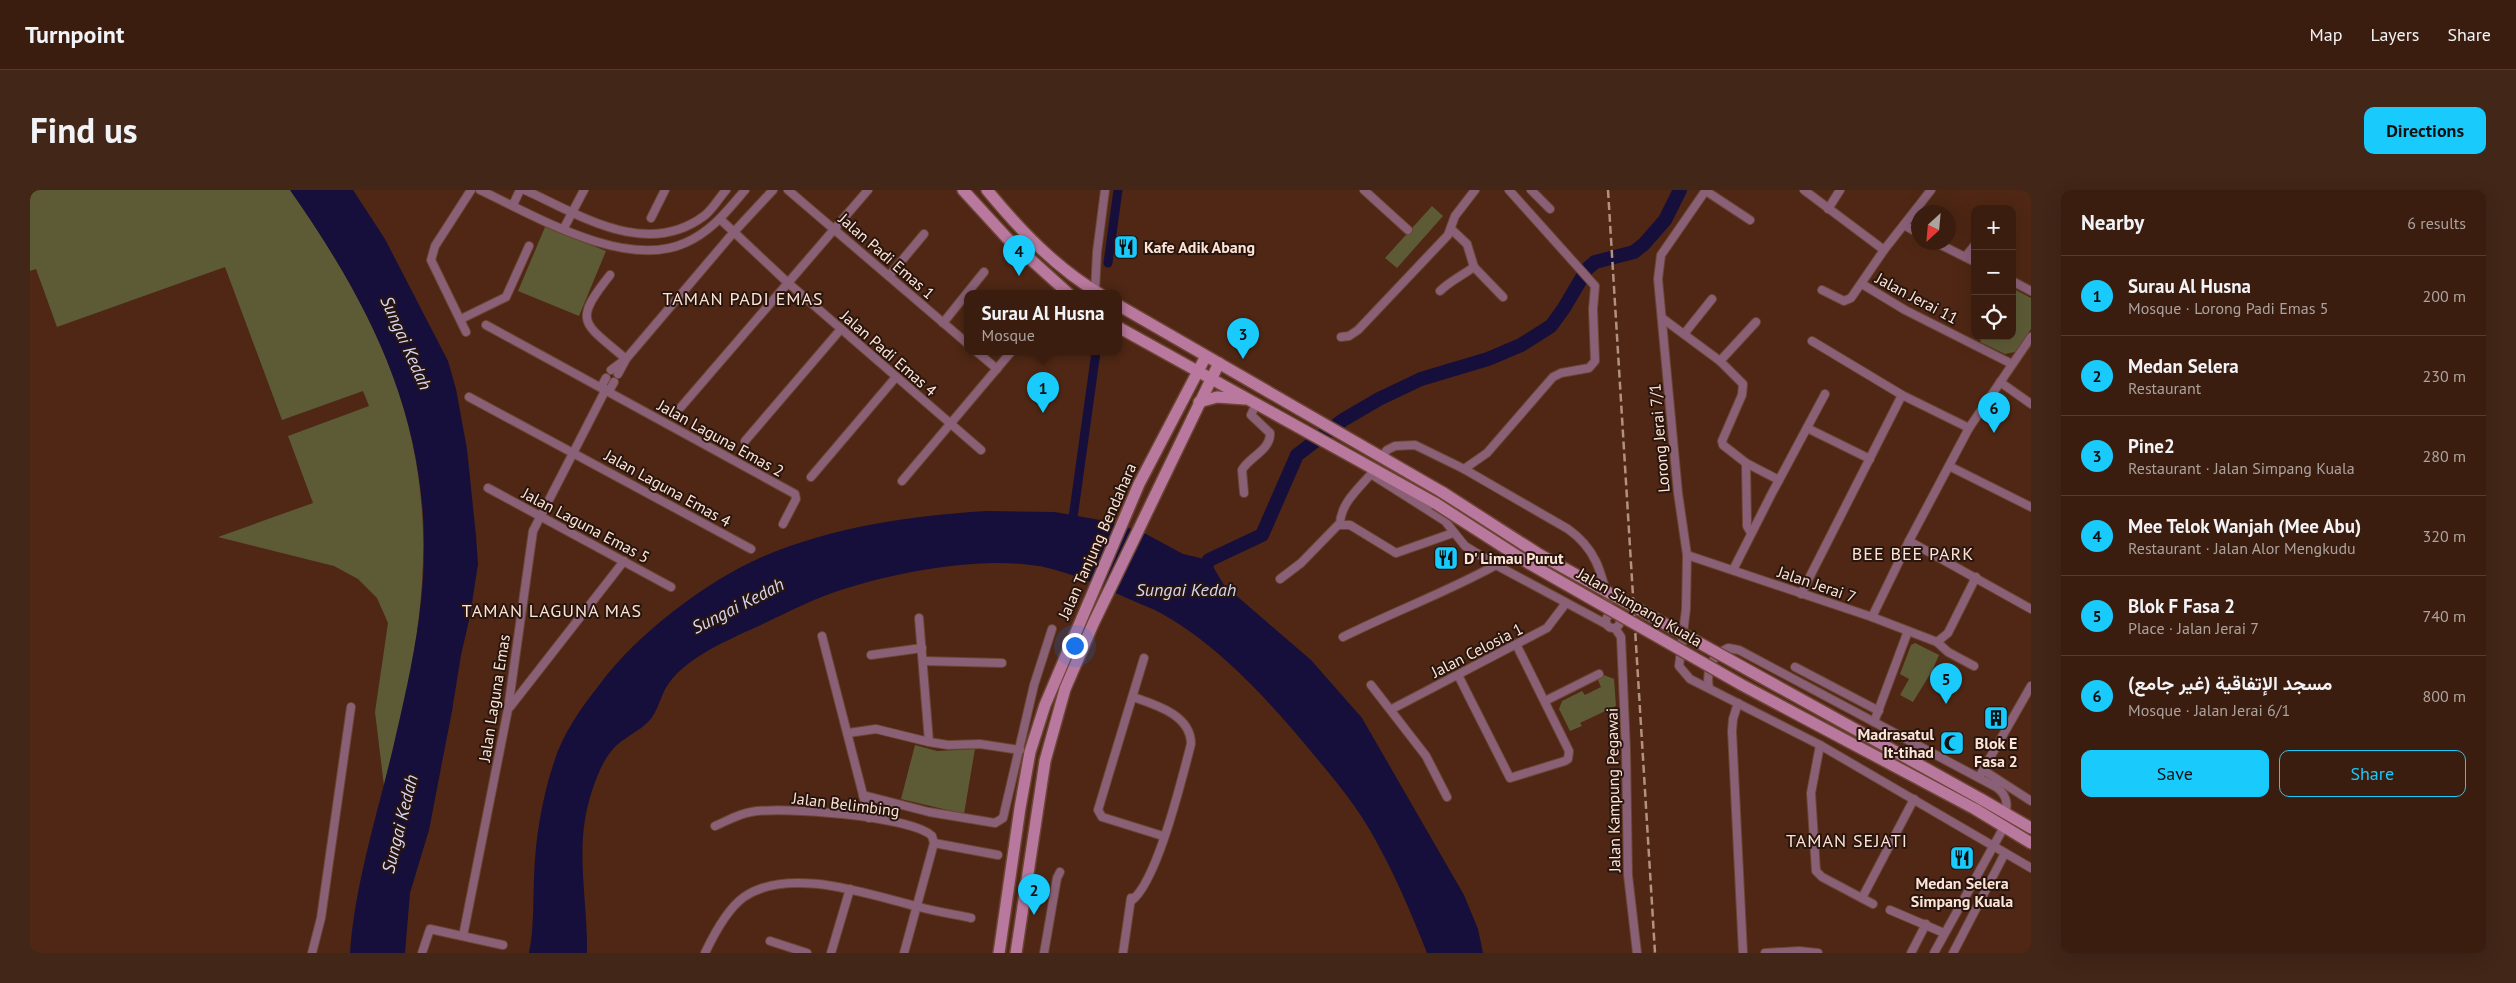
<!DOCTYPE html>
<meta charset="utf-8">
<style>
body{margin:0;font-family:"PT Sans",Vazirmatn,sans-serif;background:#422618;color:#f1f3f6}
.controls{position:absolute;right:15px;top:15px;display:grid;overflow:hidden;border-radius:10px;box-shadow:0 5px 20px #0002}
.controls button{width:45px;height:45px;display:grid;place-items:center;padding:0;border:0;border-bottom:1px solid #543b2f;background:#3b1d0f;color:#f1f3f6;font:25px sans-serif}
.compass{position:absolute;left:1881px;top:15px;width:45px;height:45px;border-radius:50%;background:#3b1d0f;box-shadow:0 5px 20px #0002;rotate:206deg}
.you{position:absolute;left:1044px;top:455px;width:18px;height:18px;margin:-12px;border:4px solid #fff;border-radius:50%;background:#1a73e8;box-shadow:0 0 0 8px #1a73e833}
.badge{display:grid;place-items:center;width:32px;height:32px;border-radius:50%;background:#19cafc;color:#111;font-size:16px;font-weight:700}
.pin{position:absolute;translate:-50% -41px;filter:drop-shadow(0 1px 2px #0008)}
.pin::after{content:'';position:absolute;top:26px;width:18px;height:15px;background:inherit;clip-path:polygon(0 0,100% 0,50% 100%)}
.popup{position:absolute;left:934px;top:100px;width:158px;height:65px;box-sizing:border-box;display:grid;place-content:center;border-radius:10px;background:#3b1d0f;filter:drop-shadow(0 1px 4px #0005);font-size:16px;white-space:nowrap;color:#aca29e}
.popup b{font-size:19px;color:#f1f3f6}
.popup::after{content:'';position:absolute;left:50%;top:100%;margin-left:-10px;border:10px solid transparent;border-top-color:#3b1d0f}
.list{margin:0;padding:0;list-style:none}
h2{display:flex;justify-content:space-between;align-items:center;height:65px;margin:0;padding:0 20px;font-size:21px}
h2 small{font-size:16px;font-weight:400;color:#aca29e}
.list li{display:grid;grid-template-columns:32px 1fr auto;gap:15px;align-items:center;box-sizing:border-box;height:80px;padding:0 20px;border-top:1px solid #543b2f}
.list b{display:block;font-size:19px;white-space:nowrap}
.list p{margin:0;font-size:16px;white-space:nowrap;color:#aca29e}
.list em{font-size:16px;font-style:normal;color:#aca29e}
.actions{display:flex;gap:10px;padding:15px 20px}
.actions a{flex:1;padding:11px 0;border:1px solid #19cafc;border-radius:10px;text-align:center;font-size:18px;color:#19cafc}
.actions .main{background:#19cafc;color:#111}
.icon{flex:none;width:28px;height:28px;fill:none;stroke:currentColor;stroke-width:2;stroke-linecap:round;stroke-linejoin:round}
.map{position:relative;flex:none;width:2001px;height:763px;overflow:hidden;border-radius:10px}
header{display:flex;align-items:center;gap:30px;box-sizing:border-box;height:70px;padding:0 25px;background:#3b1d0f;border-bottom:1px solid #543b2f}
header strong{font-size:24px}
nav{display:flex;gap:28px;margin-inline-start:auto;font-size:18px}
.intro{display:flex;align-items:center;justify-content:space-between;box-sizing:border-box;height:120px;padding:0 30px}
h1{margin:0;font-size:35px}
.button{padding:12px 22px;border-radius:10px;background:#19cafc;color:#111;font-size:18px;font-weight:700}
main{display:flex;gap:30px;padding:0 30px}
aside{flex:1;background:#3b1d0f;border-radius:10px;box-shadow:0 5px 20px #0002}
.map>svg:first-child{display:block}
.green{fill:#5d5a36}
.water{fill:#160f3b}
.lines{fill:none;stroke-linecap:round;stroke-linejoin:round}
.canal{stroke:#160f3b;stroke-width:9}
.river{stroke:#160f3b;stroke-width:14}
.minor-casing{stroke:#6b4533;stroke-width:10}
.secondary-casing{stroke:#6b4533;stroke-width:14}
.minor{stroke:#8a6077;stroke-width:8}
.secondary{stroke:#b9789d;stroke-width:11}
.rail{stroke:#b29182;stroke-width:2.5;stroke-dasharray:8 4;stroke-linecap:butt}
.secondary-bridge-casing{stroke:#6b4533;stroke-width:14;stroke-linecap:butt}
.secondary-bridge{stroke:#b9789d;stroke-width:11}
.labels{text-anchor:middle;stroke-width:4;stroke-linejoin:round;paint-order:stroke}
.poi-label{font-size:16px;font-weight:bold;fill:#fee3d7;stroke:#28160e;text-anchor:start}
.street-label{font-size:16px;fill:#fee3d7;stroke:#28160e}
.neighbourhood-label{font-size:18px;letter-spacing:1px;fill:#fee3d7;stroke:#28160e}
.water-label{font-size:18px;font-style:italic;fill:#d5d6f6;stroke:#28160e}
</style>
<header>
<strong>Turnpoint</strong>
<nav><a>Map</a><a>Layers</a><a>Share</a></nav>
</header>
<div class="intro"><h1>Find us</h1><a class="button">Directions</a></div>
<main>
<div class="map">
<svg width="2001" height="763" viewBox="0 0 2001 763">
<rect width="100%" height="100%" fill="#4f2714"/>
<g class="green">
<path d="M 0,0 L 260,0 C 356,137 409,255 389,426 C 383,483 368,540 354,596 L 345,522 L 358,433 L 347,408 L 328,389 L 304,376 L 188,347 L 283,313 L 258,246 L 339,216 L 333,201 L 252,230 L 195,77 L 27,137 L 6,79 L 0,81 Z"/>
<path d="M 1402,16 L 1413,26 L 1367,78 L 1355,68 Z"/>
<path d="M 515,37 L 576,61 L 549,126 L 488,101 Z"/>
<path d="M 1982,98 L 2001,108 L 2001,139 L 1985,162 L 1975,164 L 1950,152 L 1953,146 L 1982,146 Z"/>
<path d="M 1885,453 L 1909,465 L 1902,481 L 1883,512 L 1870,505 L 1879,489 L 1870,484 L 1881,455 Z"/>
<path d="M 1574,485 L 1584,489 L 1586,516 L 1550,533 L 1552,536 L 1540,541 L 1529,519 L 1532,511 L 1552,501 L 1555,505 L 1571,497 L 1567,488 Z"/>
<path d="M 885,555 L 907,561 L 945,559 L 934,624 L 871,609 Z"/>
</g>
<g class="water">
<path d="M 260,0 L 323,0 L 355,49 L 418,171 L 426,199 L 437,259 L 446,346 L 448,374 L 440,426 L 431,465 L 422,521 L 399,640 L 380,703 L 375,763 L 320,763 C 325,693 347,626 363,558 C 373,515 383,472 389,428 C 412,261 354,134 260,0 Z"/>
<path d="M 958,321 L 1025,322 L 1081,332 L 1116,344 L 1153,364 L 1179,370 L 1194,395 L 1281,470 L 1332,528 L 1434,705 L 1448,739 L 1453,763 L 1397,763 C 1381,722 1363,680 1341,642 C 1325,614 1304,589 1284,565 C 1239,511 1188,453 1125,420 C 1113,415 1101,410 1090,405 C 1066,394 1043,384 1018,378 C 957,364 864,382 805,402 C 781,410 758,422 735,433 C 705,447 659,465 639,493 C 630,505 629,521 618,532 C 609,541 597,546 587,555 C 573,567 564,593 559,611 C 545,661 558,713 557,763 L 499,763 C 504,737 503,713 504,688 C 505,650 512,608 524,572 C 533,543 551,518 570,494 C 607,444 675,392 732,367 C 802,337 883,325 958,321 Z"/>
</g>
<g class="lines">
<g class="canal">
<path d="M 1078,73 L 1088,0"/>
<path d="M 1042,335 L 1066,162"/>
</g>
<path class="river" d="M 1172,385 L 1179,370 L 1232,345 L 1267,265 L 1313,230 L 1349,209 L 1391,189 L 1458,169 L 1491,155 L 1521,136 L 1534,118 L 1557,79 L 1565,72 L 1604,62 L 1614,54 L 1635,30 L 1650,0"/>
<defs>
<g id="minor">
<path d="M 450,0 C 505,26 595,80 655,53 C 681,42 697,21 715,0"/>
<path d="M 495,0 C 550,25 616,69 674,26 C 682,20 689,8 696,0"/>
<path d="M 758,0 L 938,154"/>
<path d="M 1334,0 L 1378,40"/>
<path d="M 1501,0 L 1520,19"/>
<path d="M 1676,0 L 1631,65 L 1628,89 L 1648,303 L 1657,365 L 1656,419 L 1649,476 L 1660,489 L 1790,555 L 2001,678"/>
<path d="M 1774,0 L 1854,60"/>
<path d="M 1676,1 L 1720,30"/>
<path d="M 483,15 L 490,0"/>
<path d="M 1798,19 L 1810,0"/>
<path d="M 621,28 L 635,0"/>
<path d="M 690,29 L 757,92 L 951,260"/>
<path d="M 1874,35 L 1888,43"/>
<path d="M 534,38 L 554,0"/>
<path d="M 1421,39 L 1437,54 L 1444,77 L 1473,107"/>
<path d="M 1905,52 L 1945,72"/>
<path d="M 1935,67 L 1945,55"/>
<path d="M 580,85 C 542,133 553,132 596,169"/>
<path d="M 859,86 L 894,44"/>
<path d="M 1982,91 L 2001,101"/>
<path d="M 1832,94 L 1875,120 L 1982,174"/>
<path d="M 1792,100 L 1814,111 L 1821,108 L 1854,60 L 1901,0"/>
<path d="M 1065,101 L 1067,62 L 1075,0"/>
<path d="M 1410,101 C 1420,91 1433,85 1444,77"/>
<path d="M 1632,128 L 1690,171 L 1713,194 L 1712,205 L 1692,251 L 1693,255 L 1716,273 L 1749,290"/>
<path d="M 431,129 L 476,107 L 499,56"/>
<path d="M 913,133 L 954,82"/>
<path d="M 456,135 L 765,304 L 766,309 L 753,334"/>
<path d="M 436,142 L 401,70 L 405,56 L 441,0"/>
<path d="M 1654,144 L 1682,109"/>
<path d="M 1311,147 L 1319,146 L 1328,140 L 1418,45 L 1425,26 L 1445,0"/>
<path d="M 1782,151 L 1872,205 L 1939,238"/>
<path d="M 947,162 L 967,179"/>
<path d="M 1690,171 L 1726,132"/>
<path d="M 581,180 L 596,169 L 703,43 L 743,0"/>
<path d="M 588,184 L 595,171"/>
<path d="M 1970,192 L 2001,214"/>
<path d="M 571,197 L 576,188"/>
<path d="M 579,201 L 584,192"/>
<path d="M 439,207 L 721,359"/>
<path d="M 651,217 L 838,0"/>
<path d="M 1777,238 L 1840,269"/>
<path d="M 715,251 L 811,139"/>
<path d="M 1351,268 L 1357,260 L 1365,256 L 1385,255 L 1434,279 L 1538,339 C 1569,361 1572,387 1581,422"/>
<path d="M 1716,273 L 1717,336 L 1721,343"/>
<path d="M 1919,276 L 2001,317"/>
<path d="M 1434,279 L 1457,263 L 1523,187 L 1531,183 L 1559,178 L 1565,171 L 1563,119 L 1565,96 L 1479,0"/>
<path d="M 1341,284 L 1415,331 L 1435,356 L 1466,375 L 1576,434"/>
<path d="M 781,287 L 866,187"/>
<path d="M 872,291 L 981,162"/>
<path d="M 458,298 L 641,397"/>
<path d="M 1214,303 L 1212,280 C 1219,267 1241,260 1240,243 L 1221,225 L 1226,214"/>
<path d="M 1310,335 C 1310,314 1328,299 1341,284"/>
<path d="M 1879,351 L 2001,419"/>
<path d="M 1657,365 L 1842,427 L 1907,452"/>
<path d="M 1703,380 L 1741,305 L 1795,204"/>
<path d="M 1250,389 L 1271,373 L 1308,335 L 1320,335 L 1366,363 L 1423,343"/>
<path d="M 1771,404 L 1872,205"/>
<circle cx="1583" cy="431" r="7"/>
<path d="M 1842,427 L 1879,351 L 1939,238 L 2001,147"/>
<path d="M 889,428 L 899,552"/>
<path d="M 1585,438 L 1591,447 L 1596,560 L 1598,685 L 1607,763"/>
<path d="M 792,446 L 839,628"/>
<path d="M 1313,447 C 1363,422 1417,402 1466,375"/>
<path d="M 1907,452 L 1918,443 L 1946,387"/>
<path d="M 1907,452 L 1918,462 L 1944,476"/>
<path d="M 841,465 L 892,458"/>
<path d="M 1114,468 L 1068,620 L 1072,627 L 1133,646"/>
<path d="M 893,471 L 972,473"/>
<path d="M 1765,477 L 1849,521"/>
<path d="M 1428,485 L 1480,588 L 1535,571 L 1538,569 L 1539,561 L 1487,456"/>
<path d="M 1341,495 L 1396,566 L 1417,607"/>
<path d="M 1679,498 C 1676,482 1681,465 1698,458 L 1709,460 L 1966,597 C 1975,603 1979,613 1975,623"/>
<path d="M 1515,511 L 1569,484"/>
<path d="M 1708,513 L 1703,529 L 1702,541 L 1713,763"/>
<path d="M 480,517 L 594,371"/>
<path d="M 1362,519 L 1517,438 L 1536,413"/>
<path d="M 1844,532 L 1878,441"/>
<path d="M 818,543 L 846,539 L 899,552 L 918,555 L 950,554 L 990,560"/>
<path d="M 1790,555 L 1781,603 L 1786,681 L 1792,687 L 1843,714"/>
<path d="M 1953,580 L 2001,611"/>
<path d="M 1949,587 L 2001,496"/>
<path d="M 833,605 L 899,622 L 965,633 L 973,628 L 1004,495 L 1022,439"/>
<path d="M 685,636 C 697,631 708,624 721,622 C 751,616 881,626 902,646 L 904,653"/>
<path d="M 904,653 L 968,665"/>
<path d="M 1832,708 L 1884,609"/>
<path d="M 1101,711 C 1127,693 1152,588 1161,554 C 1161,525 1126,515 1103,507"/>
<path d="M 1860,720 L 1914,743"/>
<path d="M 433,746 L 478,519 L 503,341 L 576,199"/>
<path d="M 740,751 L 777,763"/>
<path d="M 282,763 L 291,728 L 321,517"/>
<path d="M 392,763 L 400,739 L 473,755"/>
<path d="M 675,763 C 684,744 697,719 714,707 C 759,676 837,704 885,716 C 903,721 922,724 941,728"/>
<path d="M 801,763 L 820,699"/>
<path d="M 874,763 L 904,653"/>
<path d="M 1014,763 L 1027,688 L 1030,682"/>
<path d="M 1093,763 L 1101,708"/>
<path d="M 1735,763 L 1769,761 L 1788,763"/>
<path d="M 1881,763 L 1896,734"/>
<path d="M 1904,763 L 1974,637"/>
<path d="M 1923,763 L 1975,663"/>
</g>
<g id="secondary">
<path d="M 933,0 L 977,48 L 1039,104"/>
<path d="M 957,0 C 990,40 1026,78 1070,104"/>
<path d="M 1088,115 L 1412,302"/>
<path d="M 1088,137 L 1405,313"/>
<path d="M 1169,212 L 1187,207 L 1215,209"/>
<path d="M 1951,609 L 2001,638"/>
<path d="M 1945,619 L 2001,653"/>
<path d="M 969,763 L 990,618 L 1000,562 L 1015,515 L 1109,294 L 1176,166"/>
<path d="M 986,763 L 1015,571 L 1035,499 L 1063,434 L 1189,173"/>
</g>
</defs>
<use href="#minor" class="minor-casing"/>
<use href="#secondary" class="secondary-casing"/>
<use href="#minor" class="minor"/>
<use href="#secondary" class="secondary"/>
<path class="rail" d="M 1578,0 L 1625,763"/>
<defs>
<g id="secondary-bridge">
<path d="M 1412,302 L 1507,363 L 1951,609"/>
<path d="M 1405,313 L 1500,374 L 1712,495 L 1945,619"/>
</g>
</defs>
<use href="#secondary-bridge" class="secondary-bridge-casing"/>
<use href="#secondary-bridge" class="secondary-bridge"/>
</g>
<defs>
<symbol id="restaurant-square" viewBox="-11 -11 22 22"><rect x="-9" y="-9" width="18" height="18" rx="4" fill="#19cafc" stroke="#28160e"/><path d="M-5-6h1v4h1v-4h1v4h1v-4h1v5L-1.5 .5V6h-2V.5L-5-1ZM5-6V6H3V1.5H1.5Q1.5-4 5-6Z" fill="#111"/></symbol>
<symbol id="building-square" viewBox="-11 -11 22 22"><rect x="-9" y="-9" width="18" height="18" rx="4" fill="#19cafc" stroke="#28160e"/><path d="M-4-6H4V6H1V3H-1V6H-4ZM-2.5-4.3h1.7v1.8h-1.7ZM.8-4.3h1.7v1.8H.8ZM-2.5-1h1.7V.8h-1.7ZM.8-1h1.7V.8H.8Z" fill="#111"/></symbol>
<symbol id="mosque-square" viewBox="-11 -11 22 22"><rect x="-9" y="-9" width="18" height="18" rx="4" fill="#19cafc" stroke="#28160e"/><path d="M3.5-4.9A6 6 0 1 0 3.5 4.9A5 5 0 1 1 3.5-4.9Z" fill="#111"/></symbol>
</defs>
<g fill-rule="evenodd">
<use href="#restaurant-square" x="1082" y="43" width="28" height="28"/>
<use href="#restaurant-square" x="1402" y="354" width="28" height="28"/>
<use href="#building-square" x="1952" y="514" width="28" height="28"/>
<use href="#mosque-square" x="1908" y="539" width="28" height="28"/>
<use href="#restaurant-square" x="1918" y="654" width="28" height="28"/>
</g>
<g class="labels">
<g class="poi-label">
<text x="1114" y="63">Kafe Adik Abang</text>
<text x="1434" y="374">D' Limau Purut</text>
<text x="1904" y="550" text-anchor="end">Madrasatul<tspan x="1904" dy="18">It-tihad</tspan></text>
<text x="1966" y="559" text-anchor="middle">Blok E<tspan x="1966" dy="18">Fasa 2</tspan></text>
<text x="1932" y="699" text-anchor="middle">Medan Selera<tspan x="1932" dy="18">Simpang Kuala</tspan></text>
</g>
<g class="street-label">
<text transform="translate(857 66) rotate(41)" y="6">Jalan Padi Emas 1</text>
<text transform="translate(1887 108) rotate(28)" y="6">Jalan Jerai 11</text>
<text transform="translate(859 163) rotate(41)" y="6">Jalan Padi Emas 4</text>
<text transform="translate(691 248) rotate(29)" y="6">Jalan Laguna Emas 2</text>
<text transform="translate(1629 248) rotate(-95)" y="6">Lorong Jerai 7/1</text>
<text transform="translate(638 298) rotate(29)" y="6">Jalan Laguna Emas 4</text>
<text transform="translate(556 335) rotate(28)" y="6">Jalan Laguna Emas 5</text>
<text transform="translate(1067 351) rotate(-66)" y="6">Jalan Tanjung Bendahara</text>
<text transform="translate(1787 394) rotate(19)" y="6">Jalan Jerai 7</text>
<text transform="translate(1610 417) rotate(30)" y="6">Jalan Simpang Kuala</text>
<text transform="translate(1447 460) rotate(-27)" y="6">Jalan Celosia 1</text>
<text transform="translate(464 508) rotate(-81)" y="6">Jalan Laguna Emas</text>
<text transform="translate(1583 600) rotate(-91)" y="6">Jalan Kampung Pegawai</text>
<text transform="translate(816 614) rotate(7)" y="6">Jalan Belimbing</text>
</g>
<g class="neighbourhood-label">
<text x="713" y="115">TAMAN PADI EMAS</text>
<text x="1883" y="370">BEE BEE PARK</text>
<text x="522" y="427">TAMAN LAGUNA MAS</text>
<text x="1817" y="657">TAMAN SEJATI</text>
</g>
<g class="water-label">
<text transform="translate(376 153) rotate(66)" y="6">Sungai Kedah</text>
<text x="1156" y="406">Sungai Kedah</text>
<text transform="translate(708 416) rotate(-27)" y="6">Sungai Kedah</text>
<text transform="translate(370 634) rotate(-76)" y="6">Sungai Kedah</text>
</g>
</g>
</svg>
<div class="controls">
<button>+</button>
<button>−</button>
<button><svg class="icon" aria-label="locate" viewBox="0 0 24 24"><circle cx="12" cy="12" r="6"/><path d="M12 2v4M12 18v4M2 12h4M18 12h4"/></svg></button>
</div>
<svg class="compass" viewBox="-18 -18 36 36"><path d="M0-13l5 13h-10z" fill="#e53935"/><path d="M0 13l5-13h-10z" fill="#aca29e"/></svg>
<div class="you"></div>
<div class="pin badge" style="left:1013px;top:223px">1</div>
<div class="popup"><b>Surau Al Husna</b>Mosque</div>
<div class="pin badge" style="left:1004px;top:725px">2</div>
<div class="pin badge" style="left:1213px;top:169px">3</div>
<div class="pin badge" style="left:989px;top:86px">4</div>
<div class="pin badge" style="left:1916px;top:514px">5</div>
<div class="pin badge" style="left:1964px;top:243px">6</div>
</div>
<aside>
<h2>Nearby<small>6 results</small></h2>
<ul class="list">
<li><span class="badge">1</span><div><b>Surau Al Husna</b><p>Mosque · Lorong Padi Emas 5</p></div><em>200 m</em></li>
<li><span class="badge">2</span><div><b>Medan Selera</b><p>Restaurant</p></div><em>230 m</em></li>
<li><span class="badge">3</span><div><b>Pine2</b><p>Restaurant · Jalan Simpang Kuala</p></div><em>280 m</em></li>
<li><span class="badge">4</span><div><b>Mee Telok Wanjah (Mee Abu)</b><p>Restaurant · Jalan Alor Mengkudu</p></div><em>320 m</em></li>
<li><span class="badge">5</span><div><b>Blok F Fasa 2</b><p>Place · Jalan Jerai 7</p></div><em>740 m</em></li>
<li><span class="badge">6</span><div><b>مسجد الإتفاقية (غير جامع)</b><p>Mosque · Jalan Jerai 6/1</p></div><em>800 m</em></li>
</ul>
<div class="actions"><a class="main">Save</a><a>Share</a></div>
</aside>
</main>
